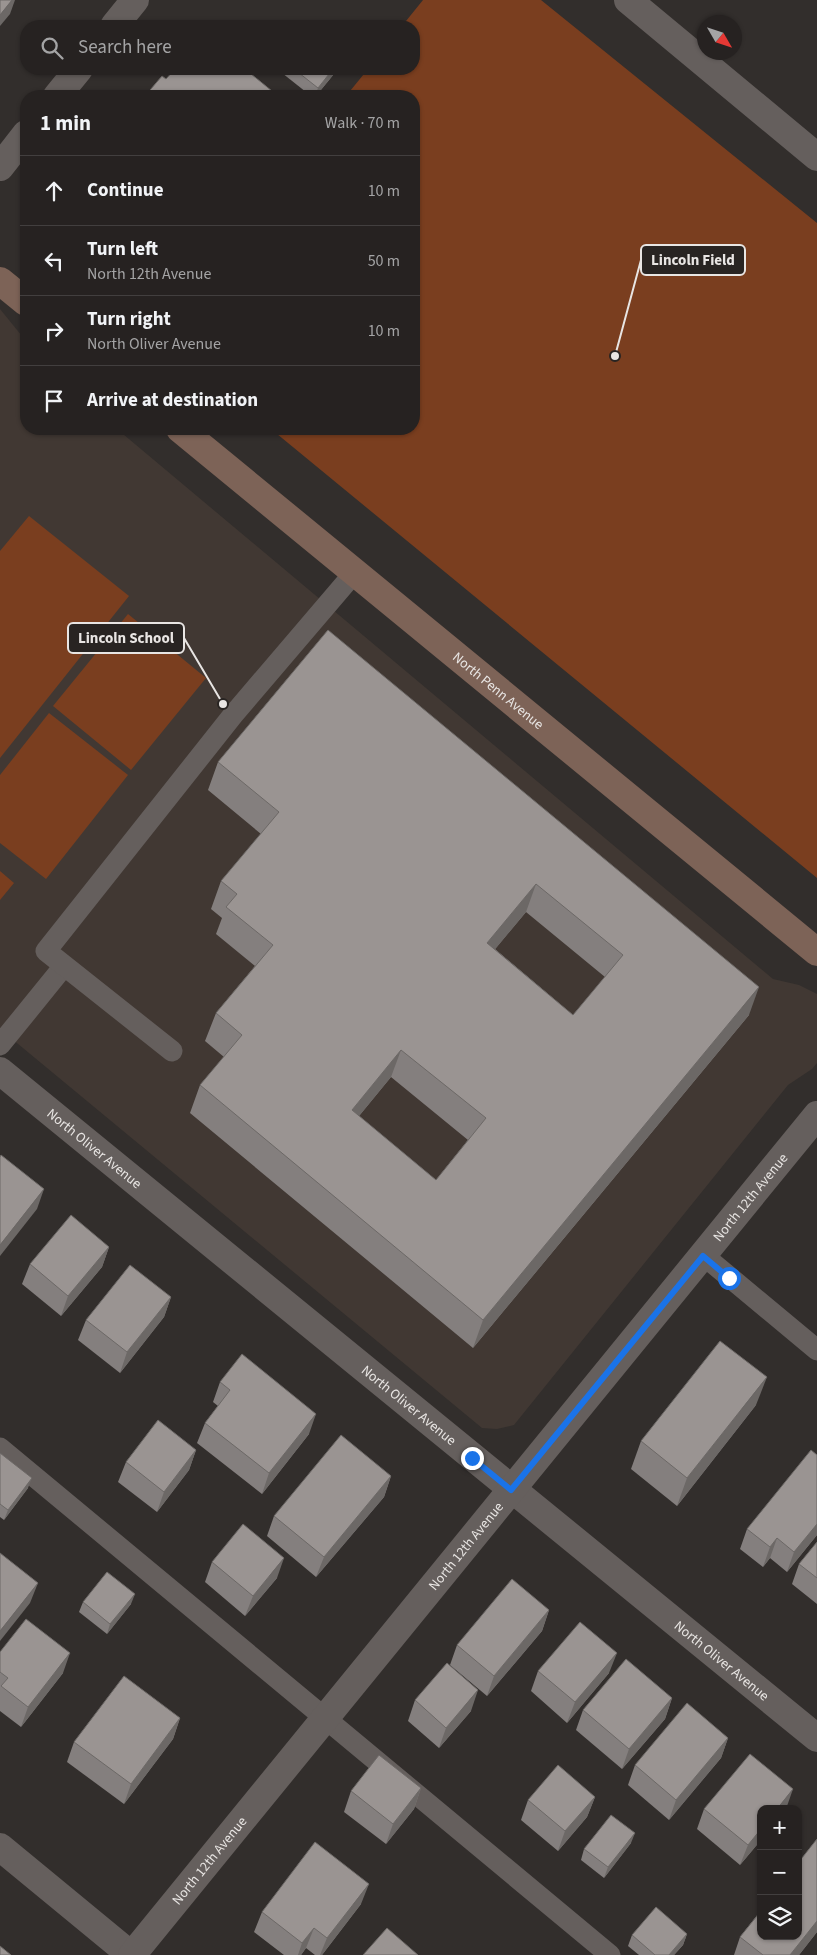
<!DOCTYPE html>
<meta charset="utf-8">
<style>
body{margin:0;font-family:"Source Sans 3",sans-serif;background:#2e2a2a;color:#f1f3f6}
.controls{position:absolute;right:15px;bottom:15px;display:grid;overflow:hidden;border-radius:10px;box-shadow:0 1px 4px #0004}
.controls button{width:45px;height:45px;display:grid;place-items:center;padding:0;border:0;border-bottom:1px solid #423f3f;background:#262221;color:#f1f3f6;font:25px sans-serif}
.compass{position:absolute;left:697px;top:15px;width:45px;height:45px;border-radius:50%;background:#262221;box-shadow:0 1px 4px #0004;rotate:129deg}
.stop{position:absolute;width:15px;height:15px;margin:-11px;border:4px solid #1a73e8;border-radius:50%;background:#fff}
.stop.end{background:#1a73e8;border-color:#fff;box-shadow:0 1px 5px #0008}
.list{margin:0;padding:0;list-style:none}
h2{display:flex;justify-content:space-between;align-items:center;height:65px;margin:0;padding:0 20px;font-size:21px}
h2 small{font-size:16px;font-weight:400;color:#a4a4a5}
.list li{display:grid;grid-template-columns:32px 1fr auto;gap:15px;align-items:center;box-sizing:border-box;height:70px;padding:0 20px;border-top:1px solid #423f3f}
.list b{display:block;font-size:19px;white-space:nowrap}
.list p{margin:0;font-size:16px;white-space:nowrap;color:#a4a4a5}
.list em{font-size:16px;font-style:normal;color:#a4a4a5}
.icon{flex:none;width:28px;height:28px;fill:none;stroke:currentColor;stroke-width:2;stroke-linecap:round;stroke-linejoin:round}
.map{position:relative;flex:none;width:817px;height:1955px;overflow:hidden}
.search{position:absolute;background:#262221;box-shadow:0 1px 4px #0004;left:20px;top:20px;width:400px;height:55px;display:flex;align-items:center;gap:12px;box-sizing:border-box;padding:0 18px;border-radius:20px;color:#a4a4a5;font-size:19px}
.panel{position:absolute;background:#262221;box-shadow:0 1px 4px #0004;left:20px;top:90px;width:400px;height:345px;border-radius:20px}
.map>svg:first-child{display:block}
.built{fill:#413833}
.green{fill:#7a3e1f}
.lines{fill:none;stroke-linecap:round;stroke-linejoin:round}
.lane{stroke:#655f5d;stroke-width:21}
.street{stroke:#655f5d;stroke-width:28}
.secondary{stroke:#7d6357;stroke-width:28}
.wall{fill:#847f7e;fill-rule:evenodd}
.shaded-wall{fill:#6c6866}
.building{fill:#9a9492;stroke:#6c6866;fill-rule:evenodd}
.route{stroke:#1a73e8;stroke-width:6}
.labels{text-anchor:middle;stroke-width:5;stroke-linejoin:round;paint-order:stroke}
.street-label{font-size:14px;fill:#e8e5e3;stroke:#282422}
.leader{fill:none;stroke:#e8e5e3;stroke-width:2}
.callout-dot{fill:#e8e5e3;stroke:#282422;stroke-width:2}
.callout{fill:#282422;stroke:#e8e5e3;stroke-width:2}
.callout-label{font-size:15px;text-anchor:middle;font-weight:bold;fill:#e8e5e3}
</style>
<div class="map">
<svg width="817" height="1955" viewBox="0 0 817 1955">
<rect width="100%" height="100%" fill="#322e2c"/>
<path class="built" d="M 0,309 L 26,341 L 26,429 L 117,429 L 773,979 L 799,985 L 817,994 L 817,1063 L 812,1069 L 788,1085 L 514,1425 L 497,1429 L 482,1428 L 0,1029 Z"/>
<g class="green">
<path d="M 423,0 L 541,0 L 817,223 L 817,878 L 271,429 L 414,429 L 414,96 L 346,96 L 368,69 L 414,69 L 414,26 L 402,26 Z"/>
<path d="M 29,516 L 129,596 L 0,758 L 0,551 Z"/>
<path d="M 128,614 L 206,678 L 131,770 L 53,706 Z"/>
<path d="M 49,713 L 128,775 L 46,879 L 0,843 L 0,775 Z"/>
<path d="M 0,871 L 14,883 L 0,900 Z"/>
</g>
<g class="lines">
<g class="lane">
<path d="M 0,1045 L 64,966"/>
<path d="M 172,1051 L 46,951 L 233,715 L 355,572"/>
<path d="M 703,1255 L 817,1350"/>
<path d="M 0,1448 L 610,1955"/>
</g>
<g class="street">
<path d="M 628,0 L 817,157"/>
<path d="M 114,26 L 135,0"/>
<path d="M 57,96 L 79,69"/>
<path d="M 0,167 L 26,134"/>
<path id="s1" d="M 0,1071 L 817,1738"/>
<path d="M 0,1847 L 131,1955"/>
<path id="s2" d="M 132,1955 L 817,1115"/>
</g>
<g class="secondary">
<path d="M 0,281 L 26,302"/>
<path id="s3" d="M 180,429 L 817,952"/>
</g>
</g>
<g class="wall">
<path d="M 277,69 L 338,69 L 316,96 L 311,96 Z"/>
<path d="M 328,630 L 749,1015 L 473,1348 L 190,1113 L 200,1085 L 224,1057 L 205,1041 L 216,1013 L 255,966 L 216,934 L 222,918 L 211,909 L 221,881 L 261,834 L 208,790 L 218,762 ZM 526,912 L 605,977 L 573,1015 L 495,949 ZM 391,1077 L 468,1140 L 436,1180 L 359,1116 Z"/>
<path d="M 109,1247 L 102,1267 L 61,1316 L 22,1284 L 30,1264 Z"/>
<path d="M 171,1297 L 164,1317 L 120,1373 L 78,1340 L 86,1320 Z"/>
<path d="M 220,1382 L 309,1434 L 262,1494 L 197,1443 L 205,1423 L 218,1406 L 213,1402 Z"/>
<path d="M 756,1405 L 677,1506 L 631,1469 L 641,1441 Z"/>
<path d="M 196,1450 L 189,1470 L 157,1512 L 118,1482 L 126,1462 Z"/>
<path d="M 0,1453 L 28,1488 L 4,1520 L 0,1517 Z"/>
<path d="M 817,1455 L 817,1535 L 787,1572 L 770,1558 L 763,1567 L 740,1549 L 747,1529 Z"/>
<path d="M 391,1476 L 384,1497 L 316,1577 L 267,1536 L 274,1516 Z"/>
<path d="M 817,1542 L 817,1604 L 792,1584 L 799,1564 Z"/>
<path d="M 212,1562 L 277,1578 L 245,1616 L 205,1582 Z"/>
<path d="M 83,1602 L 131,1604 L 107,1634 L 79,1612 Z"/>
<path d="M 549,1610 L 542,1631 L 487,1696 L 450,1665 L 457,1645 Z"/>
<path d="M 0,1652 L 63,1673 L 21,1727 L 0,1711 Z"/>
<path d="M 538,1671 L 609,1673 L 567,1723 L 531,1691 Z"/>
<path d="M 672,1698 L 665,1719 L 622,1769 L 576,1730 L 583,1710 Z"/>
<path d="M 415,1700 L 471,1711 L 439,1748 L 408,1721 Z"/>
<path d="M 180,1718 L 173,1739 L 124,1804 L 67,1762 L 74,1742 Z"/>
<path d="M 728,1738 L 721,1758 L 669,1820 L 628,1785 L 635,1765 Z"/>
<path d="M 421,1788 L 414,1809 L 386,1844 L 344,1812 L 351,1791 Z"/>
<path d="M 595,1797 L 587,1817 L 558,1851 L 521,1820 L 528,1800 Z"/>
<path d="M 704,1809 L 761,1809 L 761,1840 L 740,1865 L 697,1829 Z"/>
<path d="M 817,1839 L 817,1932 L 799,1955 L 734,1955 L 740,1937 Z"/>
<path d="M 631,1843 L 604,1878 L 581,1860 L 584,1849 Z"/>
<path d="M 361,1904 L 322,1955 L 315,1955 L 306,1948 L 301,1955 L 284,1955 L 254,1932 L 262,1912 Z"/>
<path d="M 687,1934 L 683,1945 L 674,1955 L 639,1955 L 628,1946 L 632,1935 Z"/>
</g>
<g class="shaded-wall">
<path d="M 12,0 L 15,0 L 10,14 L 0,26 L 0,15 Z"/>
<path d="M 333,69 L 338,69 L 316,96 L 315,96 L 318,88 Z"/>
<path d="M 536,884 L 526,912 L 477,971 L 487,943 Z"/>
<path d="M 759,987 L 749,1015 L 473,1348 L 483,1320 Z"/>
<path d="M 401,1050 L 391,1077 L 341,1138 L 352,1110 Z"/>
<path d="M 44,1189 L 37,1209 L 0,1256 L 0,1245 Z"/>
<path d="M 109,1247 L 102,1267 L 61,1316 L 68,1296 Z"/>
<path d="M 171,1297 L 164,1317 L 120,1373 L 127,1352 Z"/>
<path d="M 767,1377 L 756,1405 L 677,1506 L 687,1478 Z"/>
<path d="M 316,1414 L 309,1434 L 262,1494 L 269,1473 Z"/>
<path d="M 196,1450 L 189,1470 L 157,1512 L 164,1492 Z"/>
<path d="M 391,1476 L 384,1497 L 316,1577 L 324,1557 Z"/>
<path d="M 32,1478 L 28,1488 L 4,1520 L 8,1510 Z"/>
<path d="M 817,1524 L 817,1535 L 787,1572 L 794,1552 Z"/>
<path d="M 777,1538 L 770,1558 L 763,1567 L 770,1547 Z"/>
<path d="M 284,1558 L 277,1578 L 245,1616 L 253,1596 Z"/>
<path d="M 38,1583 L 30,1603 L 0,1641 L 0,1631 Z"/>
<path d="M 135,1594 L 131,1604 L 107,1634 L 110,1624 Z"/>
<path d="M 549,1610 L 542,1631 L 487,1696 L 494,1676 Z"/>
<path d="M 70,1653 L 63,1673 L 21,1727 L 28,1707 Z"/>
<path d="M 617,1653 L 609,1673 L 567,1723 L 575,1702 Z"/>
<path d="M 478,1690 L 471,1711 L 439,1748 L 446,1728 Z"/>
<path d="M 672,1698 L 665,1719 L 622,1769 L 629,1749 Z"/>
<path d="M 180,1718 L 173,1739 L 124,1804 L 131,1784 Z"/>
<path d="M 728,1738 L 721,1758 L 669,1820 L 676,1800 Z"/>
<path d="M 421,1788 L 414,1809 L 386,1844 L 393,1824 Z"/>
<path d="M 793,1789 L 786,1809 L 777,1809 Z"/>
<path d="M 595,1797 L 587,1817 L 558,1851 L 565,1831 Z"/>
<path d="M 761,1829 L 761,1840 L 740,1865 L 748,1845 Z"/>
<path d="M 635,1833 L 631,1843 L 604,1878 L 608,1867 Z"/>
<path d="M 369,1884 L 361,1904 L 322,1955 L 320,1955 L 327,1938 Z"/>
<path d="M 817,1921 L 817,1932 L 799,1955 L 790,1955 Z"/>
<path d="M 314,1928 L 306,1948 L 301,1955 L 298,1955 L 302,1943 Z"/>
<path d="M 687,1934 L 683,1945 L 674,1955 L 669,1955 Z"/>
</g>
<g class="building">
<path d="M 0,0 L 12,0 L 0,15 Z"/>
<path d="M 311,21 L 318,26 L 307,26 Z"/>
<path d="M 175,69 L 245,69 L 278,96 L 145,96 L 162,76 L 166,79 Z"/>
<path d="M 294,69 L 333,69 L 318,88 Z"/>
<path d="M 328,630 L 759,987 L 483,1320 L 200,1085 L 242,1035 L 216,1013 L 273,945 L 226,907 L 237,894 L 221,881 L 279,812 L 218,762 ZM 536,884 L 623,955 L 573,1015 L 487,943 ZM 401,1050 L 486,1118 L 436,1180 L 352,1110 Z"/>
<path d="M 1,1155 L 44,1189 L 0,1245 L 0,1157 Z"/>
<path d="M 71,1215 L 109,1247 L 68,1296 L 30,1264 Z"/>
<path d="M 130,1265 L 171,1297 L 127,1352 L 86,1320 Z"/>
<path d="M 720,1341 L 767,1377 L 687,1478 L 641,1441 Z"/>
<path d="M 242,1354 L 316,1414 L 269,1473 L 205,1423 L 230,1390 L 220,1382 Z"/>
<path d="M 158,1420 L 196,1450 L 164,1492 L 126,1462 Z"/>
<path d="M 341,1435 L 391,1476 L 324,1557 L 274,1516 Z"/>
<path d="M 811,1450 L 817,1455 L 817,1524 L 794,1552 L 777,1538 L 770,1547 L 747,1529 Z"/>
<path d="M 0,1453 L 32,1478 L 8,1510 L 0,1504 Z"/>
<path d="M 243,1524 L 284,1558 L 253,1596 L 212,1562 Z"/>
<path d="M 817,1542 L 817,1578 L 799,1564 Z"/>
<path d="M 0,1553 L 38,1583 L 0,1631 Z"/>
<path d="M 107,1572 L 135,1594 L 110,1624 L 83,1602 Z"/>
<path d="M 512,1579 L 549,1610 L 494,1676 L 457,1645 Z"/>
<path d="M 26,1619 L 70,1653 L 28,1707 L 1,1686 L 8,1678 L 0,1672 L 0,1652 Z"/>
<path d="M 580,1622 L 617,1653 L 575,1702 L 538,1671 Z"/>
<path d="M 626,1659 L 672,1698 L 629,1749 L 583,1710 Z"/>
<path d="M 447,1663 L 478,1690 L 446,1728 L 415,1700 Z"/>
<path d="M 124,1676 L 180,1718 L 131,1784 L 74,1742 Z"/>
<path d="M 687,1703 L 728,1738 L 676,1800 L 635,1765 Z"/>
<path d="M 750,1754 L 793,1789 L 777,1809 L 761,1809 L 761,1829 L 748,1845 L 704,1809 Z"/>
<path d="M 379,1755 L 421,1788 L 393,1824 L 351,1791 Z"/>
<path d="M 558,1765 L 595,1797 L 565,1831 L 528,1800 Z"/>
<path d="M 611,1815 L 635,1833 L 608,1867 L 584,1849 Z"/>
<path d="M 817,1839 L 817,1921 L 790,1955 L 763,1955 L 740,1937 L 761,1911 L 761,1936 L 798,1936 L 798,1863 Z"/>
<path d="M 315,1842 L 369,1884 L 327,1938 L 314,1928 L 302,1943 L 262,1912 Z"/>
<path d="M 656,1907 L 687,1934 L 669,1955 L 655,1955 L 632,1935 Z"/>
<path d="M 387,1928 L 418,1955 L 363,1955 Z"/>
<path d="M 0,1946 L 11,1955 L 0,1955 Z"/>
</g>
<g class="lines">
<path class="route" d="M 472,1458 L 511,1490 L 703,1256 L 729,1278"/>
</g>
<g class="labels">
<g class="street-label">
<text dy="5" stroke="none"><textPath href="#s3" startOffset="412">North Penn Avenue</textPath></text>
<text dy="5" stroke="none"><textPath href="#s1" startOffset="122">North Oliver Avenue</textPath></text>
<text dy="5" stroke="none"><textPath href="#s2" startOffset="978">North 12th Avenue</textPath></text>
<text dy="5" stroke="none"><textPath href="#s1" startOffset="528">North Oliver Avenue</textPath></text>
<text dy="5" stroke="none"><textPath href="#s2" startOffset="528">North 12th Avenue</textPath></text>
<text dy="5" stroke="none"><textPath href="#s1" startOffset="932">North Oliver Avenue</textPath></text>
<text dy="5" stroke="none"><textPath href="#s2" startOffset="122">North 12th Avenue</textPath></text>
</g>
</g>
<path class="leader" d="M615 356L641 260M223 704L184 638"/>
<g class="callout-dot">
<circle cx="615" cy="356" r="5"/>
<circle cx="223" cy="704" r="5"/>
</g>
<g class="callout">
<rect x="641" y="245" width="104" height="30" rx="5"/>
<rect x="68" y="623" width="116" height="30" rx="5"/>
</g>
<g class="callout-label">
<text x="693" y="265">Lincoln Field</text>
<text x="126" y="643">Lincoln School</text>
</g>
</svg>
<div class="controls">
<button>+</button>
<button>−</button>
<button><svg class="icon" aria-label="layers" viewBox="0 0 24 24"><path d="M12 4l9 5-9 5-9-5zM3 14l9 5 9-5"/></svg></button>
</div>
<svg class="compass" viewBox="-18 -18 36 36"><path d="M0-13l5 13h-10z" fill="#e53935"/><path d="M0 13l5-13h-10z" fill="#a4a4a5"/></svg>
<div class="stop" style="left:729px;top:1278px"></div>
<div class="stop end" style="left:472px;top:1458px"></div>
<div class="search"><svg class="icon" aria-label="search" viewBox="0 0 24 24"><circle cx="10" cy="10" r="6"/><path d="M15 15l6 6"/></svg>Search here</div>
<section class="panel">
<h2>1 min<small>Walk · 70 m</small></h2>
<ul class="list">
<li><svg class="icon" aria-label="ahead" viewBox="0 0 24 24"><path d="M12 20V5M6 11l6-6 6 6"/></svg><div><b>Continue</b></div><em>10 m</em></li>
<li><svg class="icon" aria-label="left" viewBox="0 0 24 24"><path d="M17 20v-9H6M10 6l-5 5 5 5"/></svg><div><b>Turn left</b><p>North 12th Avenue</p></div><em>50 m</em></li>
<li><svg class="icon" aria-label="right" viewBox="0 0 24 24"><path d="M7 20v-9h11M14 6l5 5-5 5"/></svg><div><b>Turn right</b><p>North Oliver Avenue</p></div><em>10 m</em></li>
<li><svg class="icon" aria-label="arrive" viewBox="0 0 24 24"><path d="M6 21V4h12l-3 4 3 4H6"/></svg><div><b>Arrive at destination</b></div></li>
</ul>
</section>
</div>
